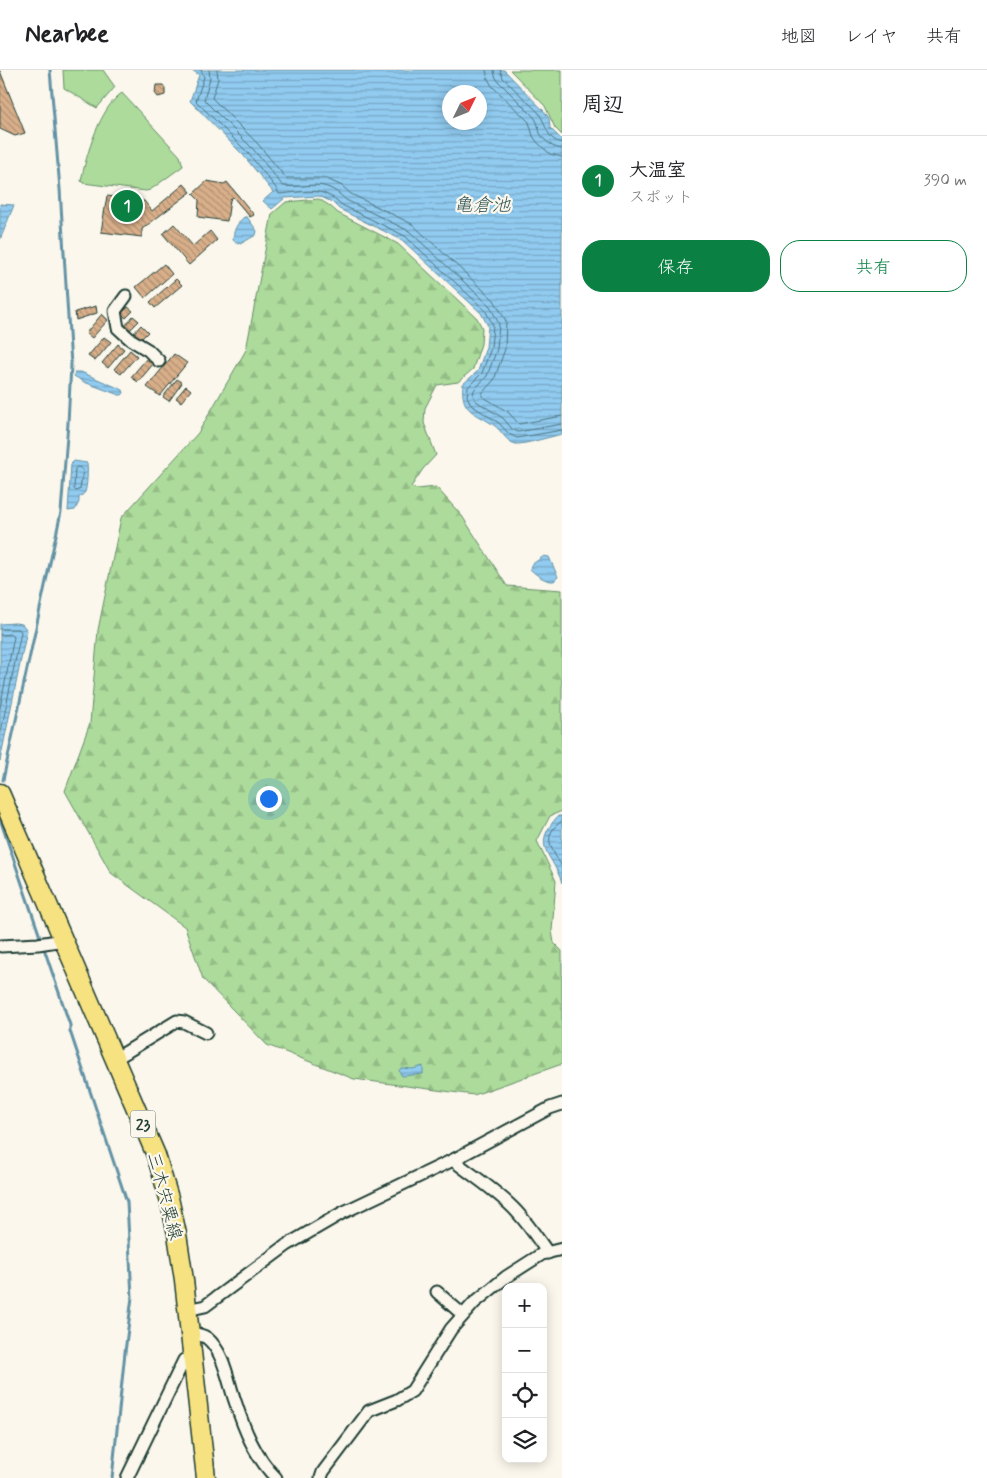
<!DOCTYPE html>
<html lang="ja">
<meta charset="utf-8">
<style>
body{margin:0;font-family:Mynerve,"Klee One",sans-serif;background:#f2f2f2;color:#202124}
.controls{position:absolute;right:15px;bottom:15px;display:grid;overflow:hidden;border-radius:10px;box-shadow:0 2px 12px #0003}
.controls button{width:45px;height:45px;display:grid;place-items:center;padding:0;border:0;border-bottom:1px solid #e0e0e0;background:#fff;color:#202124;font:25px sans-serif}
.compass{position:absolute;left:442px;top:15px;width:45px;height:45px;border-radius:50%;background:#fff;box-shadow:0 2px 12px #0003;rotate:47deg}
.you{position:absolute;left:268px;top:728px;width:18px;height:18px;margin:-12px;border:4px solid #fff;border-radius:50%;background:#1a73e8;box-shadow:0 0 0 8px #1a73e833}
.badge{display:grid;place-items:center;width:32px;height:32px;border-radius:50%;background:#0b8043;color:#fff;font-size:16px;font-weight:700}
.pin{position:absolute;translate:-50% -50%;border:2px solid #fff;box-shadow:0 1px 5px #0006}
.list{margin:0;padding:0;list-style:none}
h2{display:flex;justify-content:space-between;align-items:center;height:65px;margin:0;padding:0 20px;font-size:21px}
h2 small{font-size:16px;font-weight:400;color:#757577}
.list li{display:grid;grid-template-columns:32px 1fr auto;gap:15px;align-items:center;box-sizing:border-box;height:90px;padding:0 20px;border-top:1px solid #e0e0e0}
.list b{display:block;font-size:19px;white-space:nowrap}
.list p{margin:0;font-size:16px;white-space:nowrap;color:#757577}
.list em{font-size:16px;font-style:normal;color:#757577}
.actions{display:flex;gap:10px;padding:15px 20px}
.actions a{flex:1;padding:11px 0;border:1px solid #0b8043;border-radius:20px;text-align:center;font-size:18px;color:#0b8043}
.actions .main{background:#0b8043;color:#fff}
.icon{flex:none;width:28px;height:28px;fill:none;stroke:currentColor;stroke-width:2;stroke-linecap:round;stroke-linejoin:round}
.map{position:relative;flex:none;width:562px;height:1408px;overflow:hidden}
header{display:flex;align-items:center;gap:30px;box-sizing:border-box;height:70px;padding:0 25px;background:#fff;border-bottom:1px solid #e0e0e0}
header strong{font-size:24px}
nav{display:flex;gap:28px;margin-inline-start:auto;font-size:18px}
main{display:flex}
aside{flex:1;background:#fff}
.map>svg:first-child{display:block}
.forest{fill:url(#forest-firs);stroke:#668c68}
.garden{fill:#acdb9b;stroke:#668c68}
.water{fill:url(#water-rules);stroke:#6392a5;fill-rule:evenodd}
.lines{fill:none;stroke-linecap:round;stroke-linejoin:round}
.shore{stroke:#4d767f;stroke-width:1}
.stream{stroke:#6392a5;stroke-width:3}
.building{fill:url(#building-back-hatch);stroke:#1f3d34}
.street-casing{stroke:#1f3d34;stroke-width:15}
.primary-casing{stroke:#1f3d34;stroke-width:21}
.street{stroke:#fbf7ec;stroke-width:11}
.primary{stroke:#f7e281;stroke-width:18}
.labels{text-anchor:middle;stroke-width:4.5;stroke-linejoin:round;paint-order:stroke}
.shield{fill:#fbf7ec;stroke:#61756b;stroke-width:1}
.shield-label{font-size:16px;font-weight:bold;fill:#1f3d34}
.street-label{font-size:18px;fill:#1f3d34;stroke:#fbf7ec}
.water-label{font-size:19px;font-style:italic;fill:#36595a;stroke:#fbf7ec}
</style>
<header>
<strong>Nearbee</strong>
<nav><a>地図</a><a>レイヤ</a><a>共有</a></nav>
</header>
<main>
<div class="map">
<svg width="562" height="1408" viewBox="0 0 562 1408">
<defs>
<pattern id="forest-firs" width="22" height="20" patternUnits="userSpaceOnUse" patternTransform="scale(1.25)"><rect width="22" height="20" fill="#acdb9b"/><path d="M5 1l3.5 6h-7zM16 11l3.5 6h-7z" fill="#94bd86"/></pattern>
<pattern id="water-rules" width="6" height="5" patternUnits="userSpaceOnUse" patternTransform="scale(1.25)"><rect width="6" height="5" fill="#91cbf0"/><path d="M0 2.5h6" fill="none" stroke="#76a6c3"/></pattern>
<pattern id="building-back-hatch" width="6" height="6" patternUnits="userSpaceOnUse" patternTransform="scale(1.25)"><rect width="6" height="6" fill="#d9af8a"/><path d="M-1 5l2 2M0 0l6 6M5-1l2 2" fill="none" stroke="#af9072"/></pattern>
</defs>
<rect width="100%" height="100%" fill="#fbf7ec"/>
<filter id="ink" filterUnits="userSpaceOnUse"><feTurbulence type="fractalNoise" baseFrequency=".02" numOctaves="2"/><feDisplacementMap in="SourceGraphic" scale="10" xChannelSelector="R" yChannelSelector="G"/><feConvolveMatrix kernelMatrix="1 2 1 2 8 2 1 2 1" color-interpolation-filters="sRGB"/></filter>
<g filter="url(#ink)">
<path class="forest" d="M 319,129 L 330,136 L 338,143 L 398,174 L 477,248 L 482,258 L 481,274 L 473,299 L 458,312 L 437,315 L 425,338 L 424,353 L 436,385 L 423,399 L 411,417 L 417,419 L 436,417 L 462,446 L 507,516 L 562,520 L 562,741 L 550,746 L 537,771 L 556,811 L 552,861 L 554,873 L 562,881 L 562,994 L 474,1025 L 354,1009 L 267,975 L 203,909 L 185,857 L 111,803 L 65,721 L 90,653 L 98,560 L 121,448 L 198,363 L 246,280 L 272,144 L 286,132 Z"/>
<g class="garden">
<path d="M 63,0 L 103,0 L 115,17 L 97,38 L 64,18 Z"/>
<path d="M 510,0 L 562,0 L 562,65 L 555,58 L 545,36 Z"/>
<path d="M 122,23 L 180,86 L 183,96 L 150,120 L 146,121 L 83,113 L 81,111 C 86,86 100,37 122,23 Z"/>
</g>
<g class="water">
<path d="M 192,0 L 504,0 L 543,40 L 549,48 L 550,58 L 562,70 L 562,364 C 553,366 523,375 516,374 C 506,372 502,361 495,356 C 476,342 460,343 463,314 L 478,301 L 486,277 L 488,256 L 481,243 L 402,170 L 339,139 L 332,132 L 319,126 L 285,128 L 272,139 L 263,131 L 273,122 L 244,86 L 190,31 L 199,5 ZM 450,22 L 480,22 L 480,52 L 450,52 Z"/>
<path d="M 0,134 L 14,135 L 0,170 Z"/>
<path d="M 244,147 L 247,147 L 257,161 L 256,165 L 242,173 L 237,173 L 233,170 C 233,161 237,153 244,147 Z"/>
<path d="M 75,302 L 81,302 L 123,320 L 124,323 L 122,325 L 119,325 L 84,312 L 74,306 Z"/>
<path d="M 74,391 L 87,393 C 88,398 87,418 85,422 C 83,425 81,426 79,427 L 79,432 L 75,440 L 68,441 L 71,394 Z"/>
<path d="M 544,486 L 549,487 L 558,507 L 554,511 C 546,512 536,505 530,499 L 531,495 Z"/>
<path d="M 15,553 L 22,554 L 27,560 L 0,691 L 0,554 Z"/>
<path d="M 558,746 L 562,746 L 562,813 C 552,782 530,777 558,746 Z"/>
<path d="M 423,996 L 423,1004 L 402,1006 L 399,1001 L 401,998 L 413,999 Z"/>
</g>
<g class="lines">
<g class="shore">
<path d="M 201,0 L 204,7 L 196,31 L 248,83 L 276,118 L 279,124 C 305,122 321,115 342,135 L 405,166 L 485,240 L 493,255 L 491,278 L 482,303 L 468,317 L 467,326 L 471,335 L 499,353 L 509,364 L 517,368 L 562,360"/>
<path d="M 209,0 L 210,8 L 204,30 L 253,79 L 283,116 C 311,119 322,106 346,130 L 409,161 L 490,236 L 499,254 L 497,279 L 487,306 L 474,320 L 473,325 L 476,331 L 503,348 L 512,359 L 518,362 L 562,354"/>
<path d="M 217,0 L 218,9 L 212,28 L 258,74 L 286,108 L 325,108 L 342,116 L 351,124 L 412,154 L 494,230 L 506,251 L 505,279 L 494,310 L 482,323 L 482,326 L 508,342 L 519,354 L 562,346"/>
<path d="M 486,0 L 488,9 L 492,16 L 529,52 L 533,66 L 537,72 L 550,84 L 562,87"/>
<path d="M 494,0 L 495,6 L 498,11 L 534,47 C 538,52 538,57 540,63 C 543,70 554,79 562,79"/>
<path d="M 500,0 L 503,8 L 539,43 C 546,54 547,71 562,73"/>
<path d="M 77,397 L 81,398 L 83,400 L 80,419 L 76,421 L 74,419 L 75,399 Z"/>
<path d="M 0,559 L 19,559 L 21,562 L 0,667"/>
<path d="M 0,565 L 11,564 L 14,567 L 0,638"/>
<path d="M 562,751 C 540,766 552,779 562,797"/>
</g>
<g class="stream">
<path d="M 3,710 L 61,442 L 68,353 L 71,295 L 60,119 L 50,0"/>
<path d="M 0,749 L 70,955 L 70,961 L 127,1132 L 132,1227 L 125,1282 L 112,1408"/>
</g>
</g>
<g class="building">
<path d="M 0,1 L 25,63 L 15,66 L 0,59 Z"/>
<path d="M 156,15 L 163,15 L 165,18 L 165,25 L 158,27 L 155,23 Z"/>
<path d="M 207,111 L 224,114 L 227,112 L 254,145 L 250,147 L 233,127 L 230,130 L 227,151 L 198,147 L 199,130 L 193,124 Z"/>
<path d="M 184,114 L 191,122 L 142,159 L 142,167 L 101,162 L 107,126 L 144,131 L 152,141 Z"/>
<path d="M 174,154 L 193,176 L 210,161 L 217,170 L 189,195 L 163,164 Z"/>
<path d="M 164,194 L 172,204 L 145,228 L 136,217 Z"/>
<path d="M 176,209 L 182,215 L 155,238 L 150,232 Z"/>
<path d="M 96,236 L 97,243 L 76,250 L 75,242 Z"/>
<path d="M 128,237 L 133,241 L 126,248 L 121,244 Z"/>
<path d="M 102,244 L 108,250 L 92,268 L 86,263 Z"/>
<path d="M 133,246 L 139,251 L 130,260 L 125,256 Z"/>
<path d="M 141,255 L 148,262 L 140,270 L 133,264 Z"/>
<path d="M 104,267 L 111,272 L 95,291 L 88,286 Z"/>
<path d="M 118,274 L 124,279 L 108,298 L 102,293 Z"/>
<path d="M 130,280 L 137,286 L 121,304 L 114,299 Z"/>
<path d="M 174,284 L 187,293 L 160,326 L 147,317 Z"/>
<path d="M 147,288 L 154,293 L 138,312 L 131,307 Z"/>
<path d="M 177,309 L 182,313 L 169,331 L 163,327 Z"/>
<path d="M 186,316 L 191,320 L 181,332 L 176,328 Z"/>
</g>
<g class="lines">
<defs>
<g id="street">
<path d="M 126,226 L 115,241 L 118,258 L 130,269 L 148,280 L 159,291"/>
<path d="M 1,876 L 38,874 L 64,870"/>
<path d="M 115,989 L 177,951 L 184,952 L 206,963"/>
<path d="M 453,1090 C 474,1107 499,1122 517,1142 C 529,1155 538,1169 548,1183"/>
<path d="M 437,1222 L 463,1245"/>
<path d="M 187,1240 L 205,1236 L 287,1175 L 342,1143 L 453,1090 L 550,1038 L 562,1034"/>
<path d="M 189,1263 C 196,1264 201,1264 207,1268 C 224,1282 228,1311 235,1331 C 244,1359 255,1387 276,1408"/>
<path d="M 127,1408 L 184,1290 L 192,1288"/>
<path d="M 321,1408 L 323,1402 L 369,1341 L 397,1330 L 412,1321 L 451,1259 L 474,1233 L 506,1207 L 542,1184 L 562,1179"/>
</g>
<path id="primary" d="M 0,723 L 156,1085 L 169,1128 L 177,1164 L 184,1210 L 206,1408"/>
</defs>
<use href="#street" class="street-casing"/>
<use href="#primary" class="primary-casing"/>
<use href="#street" class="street"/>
<use href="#primary" class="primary"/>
</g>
</g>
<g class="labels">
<rect class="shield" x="130.5" y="1040.5" width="25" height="27" rx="4"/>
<g class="shield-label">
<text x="143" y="1060">23</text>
</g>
<g class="street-label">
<text transform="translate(165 1126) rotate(75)" y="6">三木宍粟線</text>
</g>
<g class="water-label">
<text x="482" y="141">亀倉池</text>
</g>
</g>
</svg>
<div class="controls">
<button>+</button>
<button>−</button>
<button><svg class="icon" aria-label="locate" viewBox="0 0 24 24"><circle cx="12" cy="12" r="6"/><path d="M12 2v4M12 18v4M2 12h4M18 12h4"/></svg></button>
<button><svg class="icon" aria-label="layers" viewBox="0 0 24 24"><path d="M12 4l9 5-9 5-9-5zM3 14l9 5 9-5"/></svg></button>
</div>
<svg class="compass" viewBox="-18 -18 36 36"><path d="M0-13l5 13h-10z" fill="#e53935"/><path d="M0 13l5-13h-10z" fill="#757577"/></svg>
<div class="you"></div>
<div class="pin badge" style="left:127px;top:136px">1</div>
</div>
<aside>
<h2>周辺<small></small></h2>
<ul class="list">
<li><span class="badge">1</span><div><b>大温室</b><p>スポット</p></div><em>390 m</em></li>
</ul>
<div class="actions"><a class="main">保存</a><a>共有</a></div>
</aside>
</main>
